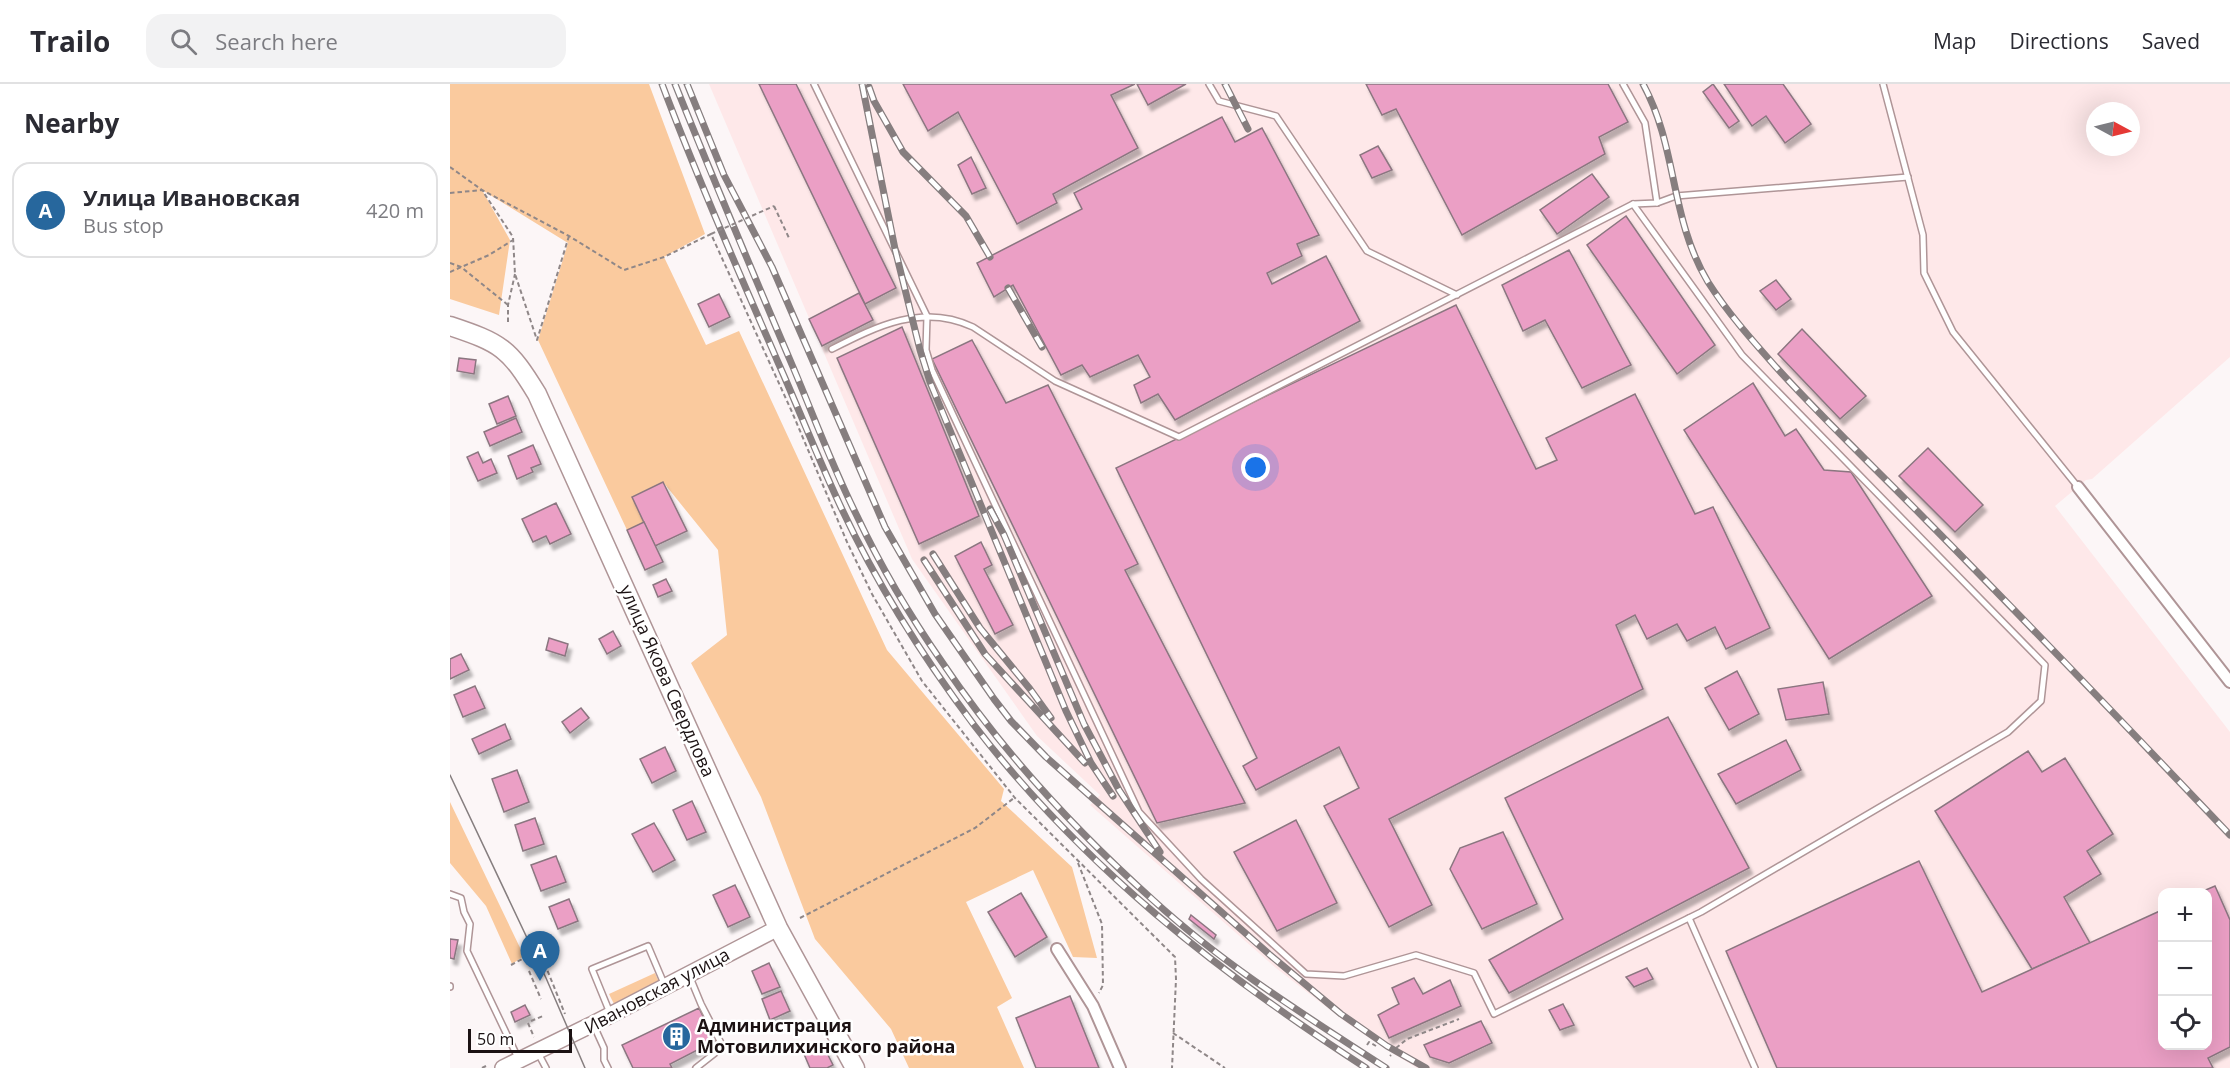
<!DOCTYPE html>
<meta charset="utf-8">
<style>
body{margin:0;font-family:"Open Sans",sans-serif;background:#f2f2f3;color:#2b2b33}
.controls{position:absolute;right:18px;bottom:18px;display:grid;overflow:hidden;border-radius:12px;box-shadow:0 6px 24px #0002}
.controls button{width:54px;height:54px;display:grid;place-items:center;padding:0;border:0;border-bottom:2px solid #e1e1e2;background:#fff;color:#2b2b33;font:30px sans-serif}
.compass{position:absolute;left:1636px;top:18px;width:54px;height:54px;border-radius:50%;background:#fff;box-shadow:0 6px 24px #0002;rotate:97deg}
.scale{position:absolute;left:18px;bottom:15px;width:104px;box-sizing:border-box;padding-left:6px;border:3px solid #1b1213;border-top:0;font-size:16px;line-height:21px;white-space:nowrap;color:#1b1213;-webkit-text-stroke:4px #fff;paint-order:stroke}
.you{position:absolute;left:806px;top:384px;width:21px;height:21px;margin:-15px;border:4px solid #fff;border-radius:50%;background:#1a73e8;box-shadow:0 0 0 9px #1a73e833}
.badge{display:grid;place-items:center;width:39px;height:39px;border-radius:50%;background:#27679d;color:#fff;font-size:20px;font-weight:700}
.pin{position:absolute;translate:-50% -50px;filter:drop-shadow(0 2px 3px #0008)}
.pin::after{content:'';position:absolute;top:32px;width:21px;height:18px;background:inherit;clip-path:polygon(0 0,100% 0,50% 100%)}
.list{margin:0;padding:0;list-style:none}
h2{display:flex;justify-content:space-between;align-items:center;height:78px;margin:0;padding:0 24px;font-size:26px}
h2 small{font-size:20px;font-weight:400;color:#7c7c81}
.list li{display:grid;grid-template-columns:39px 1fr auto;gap:18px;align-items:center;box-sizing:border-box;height:96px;margin:0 12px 12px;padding:0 12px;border:2px solid #e1e1e2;border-radius:18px}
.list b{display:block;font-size:22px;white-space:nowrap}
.list p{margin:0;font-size:20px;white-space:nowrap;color:#7c7c81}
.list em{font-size:20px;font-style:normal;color:#7c7c81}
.icon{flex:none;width:33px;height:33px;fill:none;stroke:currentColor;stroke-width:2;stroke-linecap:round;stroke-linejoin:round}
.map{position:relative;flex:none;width:1780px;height:984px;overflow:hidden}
header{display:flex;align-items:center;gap:36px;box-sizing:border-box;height:84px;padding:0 30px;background:#fff;border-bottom:2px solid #e1e1e2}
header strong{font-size:28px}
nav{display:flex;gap:33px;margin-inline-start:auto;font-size:21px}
.search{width:420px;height:54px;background:#f2f2f3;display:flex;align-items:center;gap:15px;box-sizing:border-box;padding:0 21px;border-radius:18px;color:#7c7c81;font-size:22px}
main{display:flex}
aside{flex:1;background:#fff}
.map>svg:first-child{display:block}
.built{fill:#fee8e9;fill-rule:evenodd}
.green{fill:#faca9e}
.building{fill:#eb9fc5;stroke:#8b7680;stroke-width:1.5;filter:url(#shadow)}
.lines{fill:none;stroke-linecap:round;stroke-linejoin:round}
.lane-casing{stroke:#af9597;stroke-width:8}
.street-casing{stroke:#af9597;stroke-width:14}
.secondary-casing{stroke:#af9597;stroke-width:18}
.primary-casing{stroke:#af9597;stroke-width:21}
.path{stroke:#8f8788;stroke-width:2;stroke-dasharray:4.5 3;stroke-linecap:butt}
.lane{stroke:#fff;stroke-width:5}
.street{stroke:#fff;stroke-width:10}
.secondary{stroke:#fff;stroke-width:15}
.primary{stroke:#fff;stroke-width:18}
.tram{stroke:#867e7f;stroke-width:1.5}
.rail-casing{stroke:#867e7f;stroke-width:7}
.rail{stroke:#fff;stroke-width:4.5;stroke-dasharray:14;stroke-linecap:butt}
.path-bridge{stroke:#8f8788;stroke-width:2;stroke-dasharray:4.5 3;stroke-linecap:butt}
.labels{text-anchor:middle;stroke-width:5;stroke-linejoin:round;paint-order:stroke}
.street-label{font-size:18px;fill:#1b1213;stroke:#fff}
.poi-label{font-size:18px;font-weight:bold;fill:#1b1213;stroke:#fff;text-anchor:start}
</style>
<header>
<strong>Trailo</strong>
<div class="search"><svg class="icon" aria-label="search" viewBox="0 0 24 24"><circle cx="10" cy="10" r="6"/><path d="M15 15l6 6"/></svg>Search here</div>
<nav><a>Map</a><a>Directions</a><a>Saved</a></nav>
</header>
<main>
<aside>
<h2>Nearby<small></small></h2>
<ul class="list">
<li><span class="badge">A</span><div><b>Улица Ивановская</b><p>Bus stop</p></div><em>420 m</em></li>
</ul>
</aside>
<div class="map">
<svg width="1780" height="984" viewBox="0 0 1780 984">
<defs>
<filter id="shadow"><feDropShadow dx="3.5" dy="6" stdDeviation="1.5" flood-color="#0004"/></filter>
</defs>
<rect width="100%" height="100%" fill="#fcf6f7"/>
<path class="built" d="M 259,0 L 1780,0 L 1780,273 L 1642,395 L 1636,396 L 1605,422 L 1780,648 L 1780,984 L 967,984 L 942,969 L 897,939 L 826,884 L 640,721 L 650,711 L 587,652 L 462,475 ZM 1645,27 L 1681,27 L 1681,63 L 1645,63 ZM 1712,808 L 1758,808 L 1758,962 L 1712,962 Z"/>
<g class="green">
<path d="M 0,0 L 199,0 L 255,150 L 214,173 L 256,261 L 289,247 L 437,566 L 554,705 L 551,717 L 622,783 L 647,874 L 623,873 L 583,786 L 516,818 L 562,914 L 547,923 L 574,984 L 459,984 L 441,945 L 365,855 L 311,713 L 241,579 L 277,551 L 268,466 L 213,398 L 182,413 L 194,438 L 177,446 L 88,256 L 118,159 L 32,106 L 60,156 L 49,231 L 0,215 Z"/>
<path d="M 0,718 L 74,872 L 62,880 L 36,822 L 0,779 Z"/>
<path d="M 205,889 L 209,898 L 164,920 L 159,910 Z"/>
</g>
<g class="building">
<path d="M 309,0 L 346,0 L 446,204 L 415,220 Z"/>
<path d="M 453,0 L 685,0 L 661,11 L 688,64 L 603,110 L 607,119 L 567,140 L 508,28 L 478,47 Z"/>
<path d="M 687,0 L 736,0 L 698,21 Z"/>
<path d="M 916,0 L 1158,0 L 1178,38 L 1149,53 L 1155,70 L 1012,151 L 946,25 L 932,31 Z"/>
<path d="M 1263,0 L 1289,37 L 1279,44 L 1253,8 Z"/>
<path d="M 1274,0 L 1333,0 L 1361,40 L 1335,59 L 1316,32 L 1302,42 Z"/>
<path d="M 772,33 L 785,58 L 812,44 L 869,151 L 847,160 L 852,172 L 817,189 L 822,200 L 876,172 L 910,237 L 725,336 L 708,310 L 691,319 L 684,301 L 700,293 L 688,271 L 640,293 L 632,281 L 611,291 L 563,201 L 544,213 L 527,179 L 632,125 L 624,109 Z"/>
<path d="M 928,62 L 942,86 L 922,94 L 910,71 Z"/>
<path d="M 521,73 L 536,104 L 522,110 L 508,81 Z"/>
<path d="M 1142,90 L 1159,113 L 1107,150 L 1090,126 Z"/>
<path d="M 1176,132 L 1265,261 L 1227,290 L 1137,161 Z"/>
<path d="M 1119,166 L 1181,281 L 1132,304 L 1095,236 L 1073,247 L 1052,201 Z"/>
<path d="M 1326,196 L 1341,215 L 1326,226 L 1310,207 Z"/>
<path d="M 409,209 L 423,236 L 372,262 L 359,235 Z"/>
<path d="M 269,210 L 280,233 L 259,243 L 248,220 Z"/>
<path d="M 1006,221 L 1086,385 L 1107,376 L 1096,354 L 1185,310 L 1245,430 L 1263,423 L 1320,544 L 1276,565 L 1265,543 L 1237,557 L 1227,540 L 1197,555 L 1185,531 L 1166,541 L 1193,605 L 939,735 L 982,821 L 939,843 L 874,722 L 909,704 L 889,663 L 806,706 L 793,682 L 807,674 L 666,384 Z"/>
<path d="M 452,243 L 529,432 L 469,460 L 387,274 Z"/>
<path d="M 1352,245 L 1416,312 L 1390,335 L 1328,270 Z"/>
<path d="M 522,256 L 556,319 L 598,301 L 688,480 L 675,486 L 795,719 L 707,739 L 482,275 Z"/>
<path d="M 9,274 L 26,276 L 24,290 L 7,287 Z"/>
<path d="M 1303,299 L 1335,352 L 1346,345 L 1374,386 L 1401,388 L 1482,512 L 1379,575 L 1234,346 Z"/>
<path d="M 58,312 L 66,332 L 47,340 L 39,320 Z"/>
<path d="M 66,334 L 72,348 L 40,362 L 34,348 Z"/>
<path d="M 83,361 L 91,380 L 81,384 L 83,388 L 67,395 L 58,372 Z"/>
<path d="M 1478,364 L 1533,421 L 1505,448 L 1449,392 Z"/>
<path d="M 28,368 L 33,379 L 41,375 L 47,389 L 28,397 L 17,373 Z"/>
<path d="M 213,398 L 237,447 L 205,462 L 182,413 Z"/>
<path d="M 106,419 L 121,450 L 100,460 L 96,452 L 83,458 L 72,435 Z"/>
<path d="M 194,438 L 213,478 L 195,486 L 177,446 Z"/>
<path d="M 531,458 L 542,481 L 534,485 L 563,541 L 545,550 L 505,472 Z"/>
<path d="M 216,495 L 222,507 L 208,513 L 203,501 Z"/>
<path d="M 163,547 L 171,562 L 157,570 L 149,555 Z"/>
<path d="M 99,554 L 118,560 L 115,572 L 96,566 Z"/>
<path d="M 11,570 L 19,586 L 0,595 L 0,575 Z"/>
<path d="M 1287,587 L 1309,630 L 1279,646 L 1255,604 Z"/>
<path d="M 1373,598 L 1379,630 L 1336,636 L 1328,605 Z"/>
<path d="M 25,602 L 35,624 L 13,633 L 4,611 Z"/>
<path d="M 131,624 L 139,634 L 120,649 L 112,638 Z"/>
<path d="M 1218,633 L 1299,784 L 1059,909 L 1039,876 L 1113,835 L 1055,714 Z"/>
<path d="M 55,640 L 61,655 L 29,670 L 22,655 Z"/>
<path d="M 1336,656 L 1351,686 L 1286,720 L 1268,690 Z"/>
<path d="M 215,663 L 226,687 L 202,699 L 190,675 Z"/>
<path d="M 1578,667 L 1592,688 L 1615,674 L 1663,750 L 1637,767 L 1651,790 L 1614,813 L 1640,859 L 1582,885 L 1485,727 Z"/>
<path d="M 67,686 L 79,718 L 54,728 L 42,695 Z"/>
<path d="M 242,717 L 256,748 L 237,756 L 223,726 Z"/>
<path d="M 85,734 L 94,760 L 73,767 L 65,741 Z"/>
<path d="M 846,736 L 887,819 L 827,847 L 784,768 Z"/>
<path d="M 204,739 L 225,776 L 203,788 L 182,750 Z"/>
<path d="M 1053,748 L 1087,820 L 1032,845 L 1000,785 L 1010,764 Z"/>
<path d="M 106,772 L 116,798 L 91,807 L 81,781 Z"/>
<path d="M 1469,777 L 1532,908 L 1712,826 L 1712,962 L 1758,962 L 1758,808 L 1751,808 L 1765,802 L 1780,836 L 1780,963 L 1758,974 L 1763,984 L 1327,984 L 1276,867 Z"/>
<path d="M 285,801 L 300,833 L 278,843 L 263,811 Z"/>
<path d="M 571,809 L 597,853 L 565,873 L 538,828 Z"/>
<path d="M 119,815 L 128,837 L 108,845 L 99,823 Z"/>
<path d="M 741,831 L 766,851 L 764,855 L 739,835 Z"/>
<path d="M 0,855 L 8,856 L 4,875 L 0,874 Z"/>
<path d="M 319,879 L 330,903 L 312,910 L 302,887 Z"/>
<path d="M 1197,884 L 1203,895 L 1184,903 L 1176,893 Z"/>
<path d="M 964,894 L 973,910 L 1000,896 L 1011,922 L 939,954 L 928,931 L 949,920 L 942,904 Z"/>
<path d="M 331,907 L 340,927 L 320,936 L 312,915 Z"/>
<path d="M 620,912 L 649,984 L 586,984 L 566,934 Z"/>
<path d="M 1113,920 L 1124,941 L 1110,946 L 1099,926 Z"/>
<path d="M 75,921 L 80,931 L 65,938 L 61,928 Z"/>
<path d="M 249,924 L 265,957 L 220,980 L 222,984 L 183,984 L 172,961 Z"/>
<path d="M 1031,937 L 1042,959 L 999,979 L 980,973 L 974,961 Z"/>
<path d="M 373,961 L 383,981 L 377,984 L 360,984 L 354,970 Z"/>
</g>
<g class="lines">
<defs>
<g id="lane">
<path d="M 364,0 L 477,232 L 476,266 L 482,286 L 689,728 L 751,795 L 856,890 L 894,892 L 966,871 L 1024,889 L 1044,930 L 1251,828 L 1558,648 L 1591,617 L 1595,581 L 1292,271 L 1183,120"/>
<path d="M 759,0 L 769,17 L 826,32 L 917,167 L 1007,211"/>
<path d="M 1173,0 L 1195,39 L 1207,119"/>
<path d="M 1433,0 L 1473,151 L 1474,189 L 1503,248 L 1628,403"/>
<path d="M 382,265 C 427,242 473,219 523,243 L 605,297 L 729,353 L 1183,120 L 1207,119 L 1226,112 L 1458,93"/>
<path d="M 0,810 L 11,814 L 14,828 L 20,840 L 17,867 L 69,976"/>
<path d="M 1239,834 L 1305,984"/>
<path d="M 239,891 L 251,920 L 271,959 L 265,969 L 246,984"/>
<path d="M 0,903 L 0,902"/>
<path d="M 160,929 L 142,885 L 198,862 L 215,902"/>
<path d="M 144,942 L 154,964 L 154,976 L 158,984"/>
<path d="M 88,969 L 96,984"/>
</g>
<g id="street">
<path d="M 1628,403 L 1780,598"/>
<path d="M 607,865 L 643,922 L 670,984"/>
</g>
<path id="secondary" d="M 53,984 L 143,940 L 328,844"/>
<path id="primary" d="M 0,242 C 51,259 59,264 87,310 L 328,844 L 405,984"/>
</defs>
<use href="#lane" class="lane-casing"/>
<use href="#street" class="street-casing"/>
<use href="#secondary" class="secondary-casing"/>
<use href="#primary" class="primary-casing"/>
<g class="path">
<path d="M 0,83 L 32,106"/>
<path d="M 0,109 L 32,106"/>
<path d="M 324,122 L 339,154"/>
<path d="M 119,152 L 87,256 L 65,190 L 63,153 L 32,106 L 119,152 L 174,186 L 214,173 L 261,150 L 342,328 L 397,458 L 422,510 L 472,597 L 565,714 L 725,873 L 726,895 L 722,984"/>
<path d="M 0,179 L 11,183 L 58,221"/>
<path d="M 0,188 L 39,171 L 63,156"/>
<path d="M 58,238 L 58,221 L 65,190"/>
<path d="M 628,779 L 652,840 L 653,901 L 649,909"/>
<path d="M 350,834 L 525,744 L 564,714"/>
<path d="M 106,873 L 94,878 L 115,930"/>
<path d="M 61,881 L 74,874"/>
<path d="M 79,887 L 91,915"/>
<path d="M 81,937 L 93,932"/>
<path d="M 78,939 L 84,953"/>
<path d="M 723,949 L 775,984"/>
<path d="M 917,961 L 919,958 L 926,962"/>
<path d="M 946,964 L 957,955 L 1009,935"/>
<path d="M 940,972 L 941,971"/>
<path d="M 32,984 L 38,981"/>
</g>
<use href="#lane" class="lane"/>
<use href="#street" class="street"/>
<use href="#secondary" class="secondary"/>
<use href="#primary" class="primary"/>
<path class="tram" d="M 0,691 L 96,894 L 135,984"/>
<defs>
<g id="rail">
<path d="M 212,0 C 247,93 287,184 327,276 C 348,323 367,372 389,419 C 425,497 472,572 524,641 C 632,782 769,889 916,984"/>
<path d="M 225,0 C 263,95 303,189 343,283 C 364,333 383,384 407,432 C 431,483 460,532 492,578 C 551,666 624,745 703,816 C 774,881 856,932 936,984"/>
<path d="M 237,0 L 274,91 L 322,183 L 435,443 L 485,530 L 544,615 L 561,637 L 596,673 L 820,871 L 891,930 L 937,962 L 976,984"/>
<path d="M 412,0 L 445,165 L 470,266 L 480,298 L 616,627 L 641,679 L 663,712"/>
<path d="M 775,0 L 798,45"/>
<path d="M 1193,0 C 1228,64 1219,133 1258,198 C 1277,228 1301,255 1325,282 C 1373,335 1425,384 1475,435 C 1578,539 1679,645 1780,751"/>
<path d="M 419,3 L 424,17 L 453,68 L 516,132 L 540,173"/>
<path d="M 558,204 L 592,263"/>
<path d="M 540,425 L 554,451 L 634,640 L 669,706 L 710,768"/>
<path d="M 483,470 L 530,544 L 580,605 L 601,634"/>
<path d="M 474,476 L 535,570 L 635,679"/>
</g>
</defs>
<use href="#rail" class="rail-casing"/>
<use href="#rail" class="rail"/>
<path class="path-bridge" d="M 261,150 L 324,122"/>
</g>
<defs>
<symbol id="building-disc" viewBox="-11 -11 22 22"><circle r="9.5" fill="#27679d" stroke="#fff"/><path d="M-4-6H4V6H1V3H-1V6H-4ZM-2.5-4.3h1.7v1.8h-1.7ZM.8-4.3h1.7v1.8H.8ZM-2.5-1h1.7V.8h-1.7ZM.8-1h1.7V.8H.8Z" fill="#fff"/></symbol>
</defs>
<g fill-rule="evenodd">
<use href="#building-disc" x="210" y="936" width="33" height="33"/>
</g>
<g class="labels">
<g class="street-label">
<text transform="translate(217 597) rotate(66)" y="6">улица Якова Свердлова</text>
<text transform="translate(207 907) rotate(-28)" y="6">Ивановская улица</text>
</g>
<g class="poi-label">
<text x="247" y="948">Администрация<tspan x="247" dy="21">Мотовилихинского района</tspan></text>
</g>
</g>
</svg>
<div class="controls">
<button>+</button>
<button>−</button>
<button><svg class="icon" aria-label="locate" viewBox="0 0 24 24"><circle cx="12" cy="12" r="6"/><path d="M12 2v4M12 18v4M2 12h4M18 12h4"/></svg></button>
</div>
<svg class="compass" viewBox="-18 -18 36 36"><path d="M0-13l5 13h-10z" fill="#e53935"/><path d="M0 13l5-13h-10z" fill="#7c7c81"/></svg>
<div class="scale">50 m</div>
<div class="you"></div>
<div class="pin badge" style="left:90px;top:897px">A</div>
</div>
</main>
